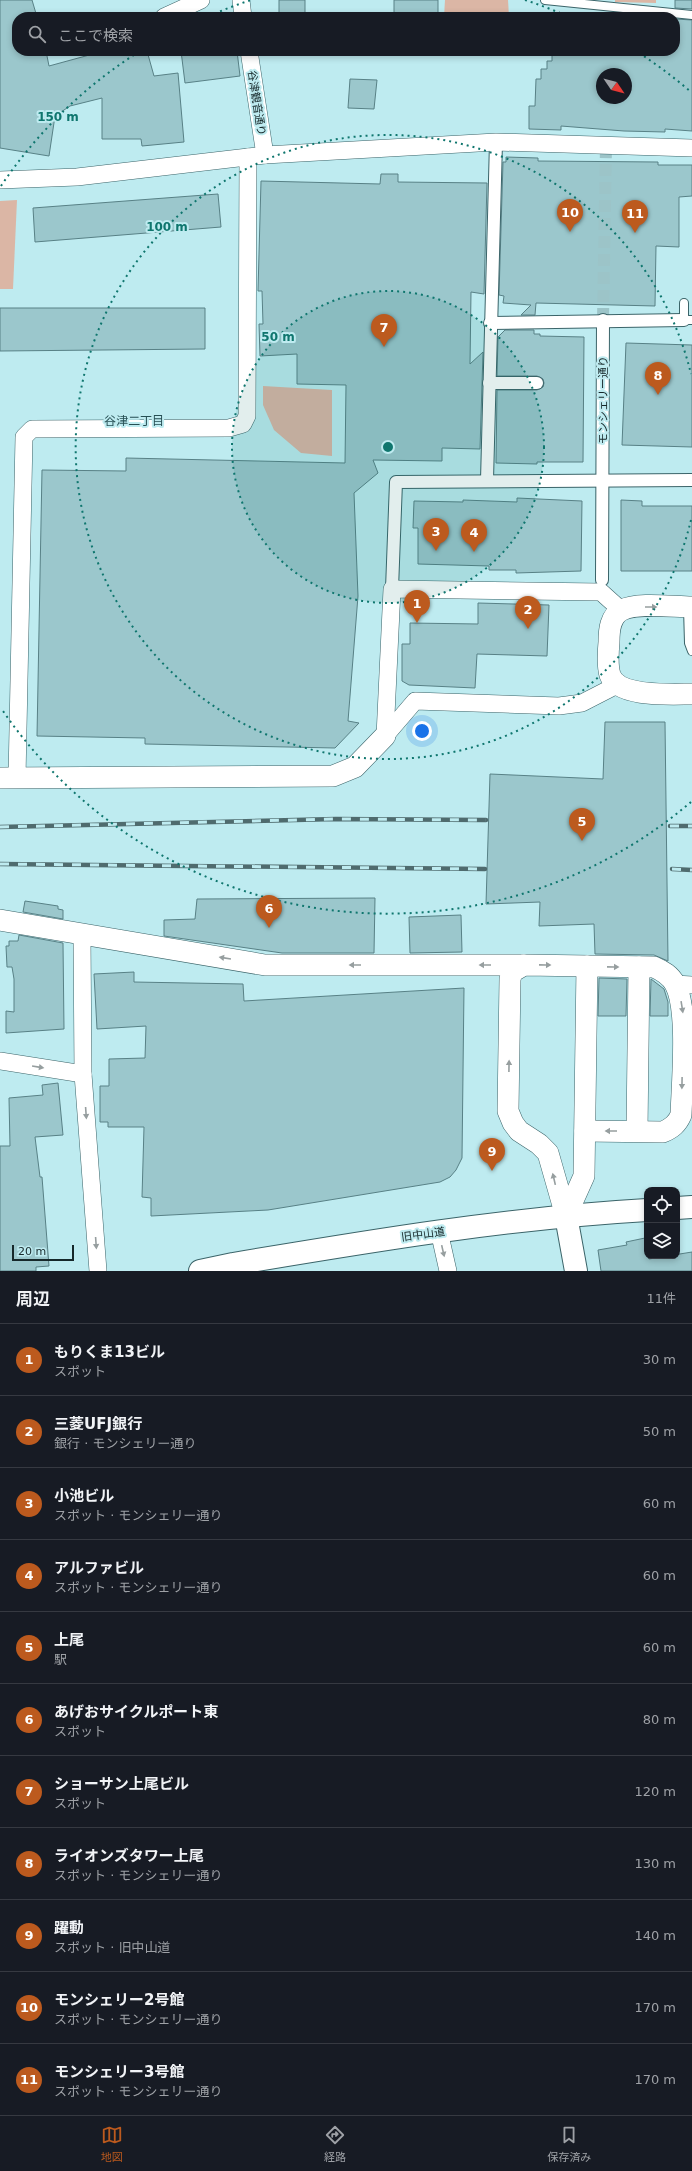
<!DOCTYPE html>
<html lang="ja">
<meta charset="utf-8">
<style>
body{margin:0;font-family:"DejaVu Sans","Noto Sans JP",sans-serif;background:#242831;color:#f1f3f6}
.controls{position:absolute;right:12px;bottom:12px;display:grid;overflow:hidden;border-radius:8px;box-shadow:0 2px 6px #0003}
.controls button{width:36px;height:36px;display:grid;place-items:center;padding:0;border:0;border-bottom:1px solid #363941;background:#171b24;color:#f1f3f6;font:20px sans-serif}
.compass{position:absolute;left:596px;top:68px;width:36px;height:36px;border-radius:50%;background:#171b24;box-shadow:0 2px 6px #0003;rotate:125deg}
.scale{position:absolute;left:12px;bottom:10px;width:62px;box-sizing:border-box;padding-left:4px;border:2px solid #16282a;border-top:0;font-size:11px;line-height:14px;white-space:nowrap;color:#16282a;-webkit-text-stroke:3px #beebf0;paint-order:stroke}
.you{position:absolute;left:422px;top:731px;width:14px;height:14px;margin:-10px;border:3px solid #fff;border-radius:50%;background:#1a73e8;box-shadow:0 0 0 6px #1a73e833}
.badge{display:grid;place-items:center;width:26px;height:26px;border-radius:50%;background:#bc5a1e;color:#fff;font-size:13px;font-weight:700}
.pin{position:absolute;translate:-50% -33px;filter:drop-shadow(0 1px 2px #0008)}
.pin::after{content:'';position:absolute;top:21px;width:14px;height:12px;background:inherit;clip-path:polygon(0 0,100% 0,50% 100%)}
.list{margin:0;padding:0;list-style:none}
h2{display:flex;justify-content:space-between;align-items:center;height:52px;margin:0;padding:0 16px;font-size:17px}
h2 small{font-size:13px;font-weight:400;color:#9ea1a6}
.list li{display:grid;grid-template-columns:26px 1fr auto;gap:12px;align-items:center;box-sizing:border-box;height:72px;padding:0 16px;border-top:1px solid #363941}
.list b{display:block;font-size:15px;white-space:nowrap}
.list p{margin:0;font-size:13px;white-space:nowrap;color:#9ea1a6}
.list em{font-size:13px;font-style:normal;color:#9ea1a6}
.icon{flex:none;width:22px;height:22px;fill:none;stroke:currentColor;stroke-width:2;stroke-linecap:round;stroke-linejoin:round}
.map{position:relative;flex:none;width:692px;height:1271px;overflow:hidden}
.search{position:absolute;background:#171b24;box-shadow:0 2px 6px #0003;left:12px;right:12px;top:12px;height:44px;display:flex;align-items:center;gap:10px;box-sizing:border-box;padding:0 14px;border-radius:16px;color:#9ea1a6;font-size:15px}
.sheet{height:844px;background:#171b24}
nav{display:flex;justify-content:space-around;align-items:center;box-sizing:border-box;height:56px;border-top:1px solid #363941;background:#171b24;font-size:11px;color:#9ea1a6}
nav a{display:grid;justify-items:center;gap:2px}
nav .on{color:#bc5a1e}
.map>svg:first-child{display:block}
.green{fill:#dbb6a5}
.building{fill:#9bc7cc;stroke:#588186;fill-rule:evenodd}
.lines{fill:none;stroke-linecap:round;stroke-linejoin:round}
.pedestrian-tunnel{stroke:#9cc4c8;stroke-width:12;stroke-dasharray:12 6;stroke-linecap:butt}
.service-casing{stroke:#3b6469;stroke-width:10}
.pedestrian-casing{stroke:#3b6469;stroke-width:14}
.minor-casing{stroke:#3b6469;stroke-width:18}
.tertiary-casing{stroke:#3b6469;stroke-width:22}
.secondary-casing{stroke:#3b6469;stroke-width:24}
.service{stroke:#fff;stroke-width:8}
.pedestrian{stroke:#fff;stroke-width:12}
.minor{stroke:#fff;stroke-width:17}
.tertiary{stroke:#fff;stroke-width:21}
.secondary{stroke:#fff;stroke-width:22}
.rail-casing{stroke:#4f6b6e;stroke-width:4.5}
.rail{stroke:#beebf0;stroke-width:3;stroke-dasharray:9;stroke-linecap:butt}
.oneway{fill:#969e9f}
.ring{fill:none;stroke:#0f766e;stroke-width:2;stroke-dasharray:2 4}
.labels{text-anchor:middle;stroke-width:4;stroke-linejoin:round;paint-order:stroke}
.street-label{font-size:11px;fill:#16282a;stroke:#beebf0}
.neighbourhood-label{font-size:12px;fill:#264f54;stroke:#beebf0}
.centre{fill:#0f766e;stroke:#beebf0;stroke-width:2}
.ring-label{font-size:12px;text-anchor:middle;font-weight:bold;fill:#0f766e;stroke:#beebf0;stroke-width:4;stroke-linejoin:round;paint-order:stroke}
</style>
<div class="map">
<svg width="692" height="1271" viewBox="0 0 692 1271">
<rect width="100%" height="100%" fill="#beebf0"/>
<g class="green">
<path d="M 445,0 L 508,0 L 509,17 L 444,17 Z"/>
<path d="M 615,0 L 656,0 L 656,3 L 615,2 Z"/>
<path d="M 17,200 L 13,289 L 0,289 L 0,201 Z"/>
<path d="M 263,386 L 332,390 L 332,456 L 301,453 L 274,430 L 263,405 Z"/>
</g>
<g class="building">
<path d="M 0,0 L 32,0 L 37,17 L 17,17 L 17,51 L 46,51 L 49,66 L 104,51 L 147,51 L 154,76 L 178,73 L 184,142 L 142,146 L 141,139 L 102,139 L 102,98 L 70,106 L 55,116 L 49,156 L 0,148 Z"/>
<rect x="279" y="0" width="26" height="17"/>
<rect x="394" y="0" width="44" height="17"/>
<path d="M 675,0 L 692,0 L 692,9 L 675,8 Z"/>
<path d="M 675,19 L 692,20 L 692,131 L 665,129 L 665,132 L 624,131 L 561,126 L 561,130 L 529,129 L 529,106 L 535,106 L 536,79 L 541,79 L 541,69 L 547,69 L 547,61 L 552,61 L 552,51 L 675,51 ZM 602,74 L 626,74 L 626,98 L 602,98 Z"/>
<path d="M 181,51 L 237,51 L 240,76 L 185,83 Z"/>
<path d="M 350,79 L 377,80 L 374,109 L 348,108 Z"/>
<path d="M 506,157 L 538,158 L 538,161 L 658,162 L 658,165 L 692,165 L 692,196 L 679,197 L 679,247 L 656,246 L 655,306 L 536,303 L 535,315 L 521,315 L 531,305 L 503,303 L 504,296 L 499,295 L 503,162 L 506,162 Z"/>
<path d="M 381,174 L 398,174 L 398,182 L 487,183 L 484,294 L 471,292 L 470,364 L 483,352 L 480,449 L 442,448 L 442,461 L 373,460 L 378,473 L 354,493 L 358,596 L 348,721 L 359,723 L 335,748 L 145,744 L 145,738 L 37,736 L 42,470 L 126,471 L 126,458 L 345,463 L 346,385 L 297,384 L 297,354 L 260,356 L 259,324 L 263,324 L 262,291 L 258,291 L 261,181 L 380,184 Z"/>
<path d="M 218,194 L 221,227 L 35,242 L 33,208 Z"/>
<path d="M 0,308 L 205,308 L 205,349 L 0,351 Z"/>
<path d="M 505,330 L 534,330 L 534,334 L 540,334 L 540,336 L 584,337 L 583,462 L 537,462 L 537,464 L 496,463 L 497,390 L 537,390 L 543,387 L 544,383 L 543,379 L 537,376 L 497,376 L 498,337 Z"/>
<path d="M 626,343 L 692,345 L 692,447 L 622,445 Z"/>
<path d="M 517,498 L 582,501 L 581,571 L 516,573 L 516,570 L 489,570 L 489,566 L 418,564 L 418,528 L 413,528 L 414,501 L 463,502 L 463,500 L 517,502 Z"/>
<path d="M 621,500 L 642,501 L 642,506 L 692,506 L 692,571 L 621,571 Z"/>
<path d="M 478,603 L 549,605 L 547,656 L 477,654 L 475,688 L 409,685 L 402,681 L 402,644 L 410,644 L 410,623 L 478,624 Z"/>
<path d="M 605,722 L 665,722 L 668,961 L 654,955 L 595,954 L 594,924 L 539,926 L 540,902 L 486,904 L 490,774 L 603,779 Z"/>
<path d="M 375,898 L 374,953 L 282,953 L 164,936 L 164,920 L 195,919 L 197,899 Z"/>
<path d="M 25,901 L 58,906 L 58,909 L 63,910 L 63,919 L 23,912 Z"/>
<path d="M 461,915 L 462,952 L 410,953 L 409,917 Z"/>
<path d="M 19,935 L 63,943 L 64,1029 L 6,1033 L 6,1011 L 14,1012 L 14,979 L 12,967 L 7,967 L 6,946 L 9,946 L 9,941 L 18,941 Z"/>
<path d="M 134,972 L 134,982 L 243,984 L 244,1001 L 464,988 L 462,1158 L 456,1170 L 450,1177 L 440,1182 L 268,1210 L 151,1216 L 151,1198 L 142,1197 L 144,1127 L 108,1127 L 108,1122 L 100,1122 L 100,1086 L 109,1086 L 109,1059 L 145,1058 L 146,1026 L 97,1029 L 94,974 Z"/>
<path d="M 599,978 L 627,979 L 626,1016 L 598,1016 Z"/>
<path d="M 651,979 L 664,989 L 668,1002 L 668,1016 L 650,1016 Z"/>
<path d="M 58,1083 L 63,1135 L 35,1137 L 40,1177 L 42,1177 L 49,1266 L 36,1267 L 36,1271 L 0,1271 L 0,1146 L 10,1146 L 9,1098 L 43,1095 L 42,1085 Z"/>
<path d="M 645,1238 L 647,1256 L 649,1259 L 692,1252 L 692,1271 L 601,1271 L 598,1250 L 627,1245 L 626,1242 Z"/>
</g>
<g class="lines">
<path class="pedestrian-tunnel" d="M 603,320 L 606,146"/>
<defs>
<g id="service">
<path d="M 545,0 L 692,15"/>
<path d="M 684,303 L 684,320 L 692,320"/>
<path d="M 688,608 L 689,643 L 692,651"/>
</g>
<g id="pedestrian">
<path d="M 490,323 L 684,320"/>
<path d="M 489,383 L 537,383"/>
<path d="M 487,480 L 496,142"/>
<path d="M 602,580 L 603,320"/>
<path d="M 392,589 L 396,482 L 692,480"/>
</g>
<g id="minor">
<path d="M 241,0 L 243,17"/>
<path d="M 164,17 L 201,0"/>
<path d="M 249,51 L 265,155"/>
<path d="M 0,180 L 77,177 L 265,155 L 496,142 L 692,148"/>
<path d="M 385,736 L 392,589 L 601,592 L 621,610"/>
<path d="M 385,736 L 415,701 L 559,706 L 582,703 L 617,685"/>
<path d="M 17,778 L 24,437 L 32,429 L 229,428 L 243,424 L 247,416 L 248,157"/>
<path d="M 82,935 L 83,1074 L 98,1271"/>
<path d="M 675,984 L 692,985"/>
<path d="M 0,1061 L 83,1074"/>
<path d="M 439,1231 L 448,1271"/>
</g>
<g id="tertiary">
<path d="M 692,607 C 673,607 638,602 622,610 C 610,616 609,630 609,642 C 608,653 607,665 610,675 C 618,698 672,694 692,694"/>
<path d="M 0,778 L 333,776 L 355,767 L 385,736"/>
<path d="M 0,920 L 265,965 L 524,965"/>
<path d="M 637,1131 L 639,967"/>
<path d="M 566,1216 L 548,1153 L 539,1144 L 519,1131 L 513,1123 L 508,1111 L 510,979 L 512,972 L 524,965 L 654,967 C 663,971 670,975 675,984 C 689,1009 682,1084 681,1115 C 677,1124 672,1128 663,1132 L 585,1131"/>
<path d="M 566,1216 L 584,1176 L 587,966"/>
</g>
<g id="secondary">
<path d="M 677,1208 L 692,1207"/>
<path d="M 566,1216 L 576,1271"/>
<path d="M 200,1271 L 233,1264 C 370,1241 508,1218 647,1210"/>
</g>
</defs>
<use href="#service" class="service-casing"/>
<use href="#pedestrian" class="pedestrian-casing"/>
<use href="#minor" class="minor-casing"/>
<use href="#tertiary" class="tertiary-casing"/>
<use href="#secondary" class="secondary-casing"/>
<use href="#service" class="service"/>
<use href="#pedestrian" class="pedestrian"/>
<use href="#minor" class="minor"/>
<use href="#tertiary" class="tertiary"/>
<use href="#secondary" class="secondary"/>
<defs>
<g id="rail">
<path d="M 670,826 L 692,826"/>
<path d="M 0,827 L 336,819 L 486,820"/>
<path d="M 0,864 L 485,869"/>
<path d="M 672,869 L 692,870"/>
</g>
</defs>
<use href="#rail" class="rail-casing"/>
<use href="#rail" class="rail"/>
</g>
<defs><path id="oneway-solid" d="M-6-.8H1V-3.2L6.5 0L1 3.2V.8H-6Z"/></defs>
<g class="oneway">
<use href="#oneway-solid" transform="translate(651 607)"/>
<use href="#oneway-solid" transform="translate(225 958) rotate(-171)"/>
<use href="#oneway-solid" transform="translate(355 965) rotate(180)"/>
<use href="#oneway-solid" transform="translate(485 965) rotate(-180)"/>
<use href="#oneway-solid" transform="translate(545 965) rotate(1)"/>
<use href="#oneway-solid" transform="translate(613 967) rotate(1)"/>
<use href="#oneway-solid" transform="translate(682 1007) rotate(81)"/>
<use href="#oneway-solid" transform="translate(509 1066) rotate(-89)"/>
<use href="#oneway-solid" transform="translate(38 1067) rotate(9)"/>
<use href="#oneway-solid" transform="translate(682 1083) rotate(91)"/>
<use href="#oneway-solid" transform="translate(86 1113) rotate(86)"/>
<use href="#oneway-solid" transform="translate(611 1131) rotate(-180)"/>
<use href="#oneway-solid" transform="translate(554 1179) rotate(-103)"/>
<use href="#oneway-solid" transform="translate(96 1243) rotate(86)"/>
<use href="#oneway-solid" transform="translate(443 1251) rotate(77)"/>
</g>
<circle cx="388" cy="447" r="156" fill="#0f766e" fill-opacity=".12"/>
<g class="ring">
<circle cx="388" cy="447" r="156"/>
<path d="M691 520A312 312 0 1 1 691 374"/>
<path d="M691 802A467 467 0 0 1 1 708M1 186A467 467 0 0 1 137 53M209 16A467 467 0 0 1 251 0M525 0A467 467 0 0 1 567 16M639 53A467 467 0 0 1 691 92"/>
</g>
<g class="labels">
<g class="street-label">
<text transform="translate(257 103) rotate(81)" y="4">谷津観音通り</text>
<text transform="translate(603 400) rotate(-90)" y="4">モンシェリー通り</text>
<text transform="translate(423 1234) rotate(-8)" y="4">旧中山道</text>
</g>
<g class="neighbourhood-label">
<text x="134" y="425">谷津二丁目</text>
</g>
</g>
<circle cx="388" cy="447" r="6" class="centre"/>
<g class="ring-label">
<text x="58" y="121">150 m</text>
<text x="167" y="231">100 m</text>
<text x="278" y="341">50 m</text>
</g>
</svg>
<div class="controls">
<button><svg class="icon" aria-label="locate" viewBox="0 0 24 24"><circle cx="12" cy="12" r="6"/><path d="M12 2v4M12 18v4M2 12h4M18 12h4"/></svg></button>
<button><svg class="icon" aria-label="layers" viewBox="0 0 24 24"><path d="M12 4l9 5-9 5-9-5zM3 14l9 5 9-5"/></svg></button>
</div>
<svg class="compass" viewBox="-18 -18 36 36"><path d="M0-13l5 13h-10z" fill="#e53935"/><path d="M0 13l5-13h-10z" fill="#9ea1a6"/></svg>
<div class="scale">20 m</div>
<div class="you"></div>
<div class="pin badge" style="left:417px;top:623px">1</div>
<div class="pin badge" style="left:528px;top:629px">2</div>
<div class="pin badge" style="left:436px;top:551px">3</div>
<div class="pin badge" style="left:474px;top:552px">4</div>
<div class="pin badge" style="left:582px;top:841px">5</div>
<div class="pin badge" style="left:269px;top:928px">6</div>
<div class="pin badge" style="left:384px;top:347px">7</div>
<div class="pin badge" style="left:658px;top:395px">8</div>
<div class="pin badge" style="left:492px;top:1171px">9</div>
<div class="pin badge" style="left:570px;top:232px">10</div>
<div class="pin badge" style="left:635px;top:233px">11</div>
<div class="search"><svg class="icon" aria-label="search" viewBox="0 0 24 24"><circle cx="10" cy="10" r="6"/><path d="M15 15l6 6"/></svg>ここで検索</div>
</div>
<section class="sheet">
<h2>周辺<small>11件</small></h2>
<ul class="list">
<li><span class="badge">1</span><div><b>もりくま13ビル</b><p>スポット</p></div><em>30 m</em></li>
<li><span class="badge">2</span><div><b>三菱UFJ銀行</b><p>銀行 · モンシェリー通り</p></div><em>50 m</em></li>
<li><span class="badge">3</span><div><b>小池ビル</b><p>スポット · モンシェリー通り</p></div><em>60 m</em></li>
<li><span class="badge">4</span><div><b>アルファビル</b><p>スポット · モンシェリー通り</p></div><em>60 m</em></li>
<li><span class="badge">5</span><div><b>上尾</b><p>駅</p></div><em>60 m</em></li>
<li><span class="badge">6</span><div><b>あげおサイクルポート東</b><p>スポット</p></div><em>80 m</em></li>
<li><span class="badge">7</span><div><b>ショーサン上尾ビル</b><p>スポット</p></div><em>120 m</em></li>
<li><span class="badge">8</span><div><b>ライオンズタワー上尾</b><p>スポット · モンシェリー通り</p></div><em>130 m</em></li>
<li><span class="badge">9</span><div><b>躍動</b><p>スポット · 旧中山道</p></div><em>140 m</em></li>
<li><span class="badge">10</span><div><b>モンシェリー2号館</b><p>スポット · モンシェリー通り</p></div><em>170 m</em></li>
<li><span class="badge">11</span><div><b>モンシェリー3号館</b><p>スポット · モンシェリー通り</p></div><em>170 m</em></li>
</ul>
</section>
<nav>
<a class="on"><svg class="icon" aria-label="map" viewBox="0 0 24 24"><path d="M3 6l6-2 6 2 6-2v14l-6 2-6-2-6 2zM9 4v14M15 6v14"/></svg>地図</a>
<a><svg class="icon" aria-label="directions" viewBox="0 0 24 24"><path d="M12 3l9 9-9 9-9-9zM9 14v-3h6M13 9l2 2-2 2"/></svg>経路</a>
<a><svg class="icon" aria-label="saved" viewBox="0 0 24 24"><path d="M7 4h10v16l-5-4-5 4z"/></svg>保存済み</a>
</nav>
